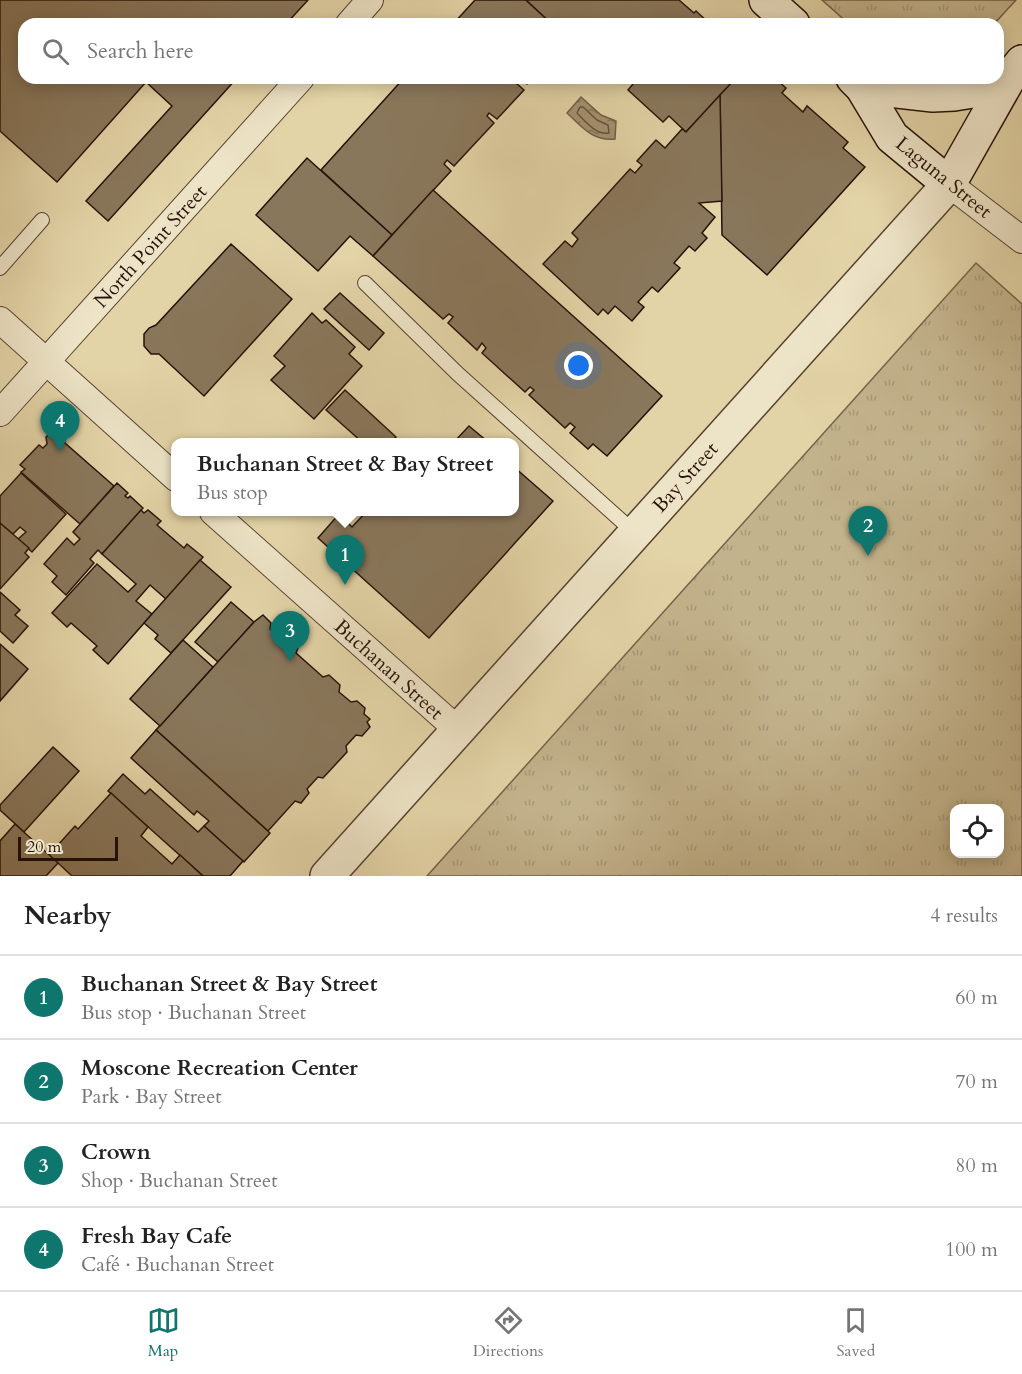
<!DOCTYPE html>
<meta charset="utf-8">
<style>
body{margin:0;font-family:Cardo,serif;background:#f6f6f6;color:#222}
.controls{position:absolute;right:18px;bottom:18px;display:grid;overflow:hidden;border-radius:12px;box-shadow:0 3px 15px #0003}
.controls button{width:54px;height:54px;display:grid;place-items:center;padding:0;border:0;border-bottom:2px solid #e0e0e0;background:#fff;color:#222;font:30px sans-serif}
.scale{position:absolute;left:18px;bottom:15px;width:100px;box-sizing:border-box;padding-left:6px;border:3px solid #281208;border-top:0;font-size:16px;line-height:21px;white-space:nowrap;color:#281208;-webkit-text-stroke:4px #ede3c6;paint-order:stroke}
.you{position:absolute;left:579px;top:366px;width:21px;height:21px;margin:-15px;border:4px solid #fff;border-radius:50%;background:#1a73e8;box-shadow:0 0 0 9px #1a73e833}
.badge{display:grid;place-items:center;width:39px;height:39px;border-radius:50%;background:#0f766e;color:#fff;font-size:20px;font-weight:700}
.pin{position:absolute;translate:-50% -50px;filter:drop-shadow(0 2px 3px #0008)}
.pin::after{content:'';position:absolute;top:32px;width:21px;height:18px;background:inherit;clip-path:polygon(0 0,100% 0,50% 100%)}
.popup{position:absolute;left:171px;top:438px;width:348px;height:78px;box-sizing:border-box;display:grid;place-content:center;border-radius:12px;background:#fff;filter:drop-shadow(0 2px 4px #0005);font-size:20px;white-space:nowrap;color:#767676}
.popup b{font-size:22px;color:#222}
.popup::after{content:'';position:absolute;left:50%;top:100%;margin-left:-12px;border:12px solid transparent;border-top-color:#fff}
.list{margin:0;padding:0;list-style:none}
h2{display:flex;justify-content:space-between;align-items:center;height:78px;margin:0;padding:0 24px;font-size:26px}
h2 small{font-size:20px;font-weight:400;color:#767676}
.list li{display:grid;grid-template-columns:39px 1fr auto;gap:18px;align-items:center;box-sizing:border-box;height:84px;padding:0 24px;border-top:2px solid #e0e0e0}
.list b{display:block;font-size:22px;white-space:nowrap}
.list p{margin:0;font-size:20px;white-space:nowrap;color:#767676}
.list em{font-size:20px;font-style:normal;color:#767676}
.icon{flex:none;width:33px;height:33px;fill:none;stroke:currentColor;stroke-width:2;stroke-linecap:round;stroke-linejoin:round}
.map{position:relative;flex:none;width:1022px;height:876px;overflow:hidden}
.search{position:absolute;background:#fff;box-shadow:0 3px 15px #0003;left:18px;right:18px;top:18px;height:66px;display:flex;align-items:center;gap:15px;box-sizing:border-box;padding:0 21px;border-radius:18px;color:#767676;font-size:22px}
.sheet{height:414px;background:#fff}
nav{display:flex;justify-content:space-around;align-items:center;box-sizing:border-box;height:84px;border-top:2px solid #e0e0e0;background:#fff;font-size:16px;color:#767676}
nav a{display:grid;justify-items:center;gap:3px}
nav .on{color:#0f766e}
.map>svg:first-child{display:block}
.park{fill:url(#park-tufts);stroke:#76624a;stroke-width:1.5;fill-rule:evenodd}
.water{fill:url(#water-ripples);stroke:#725f47;stroke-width:1.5}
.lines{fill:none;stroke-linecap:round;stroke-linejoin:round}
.shore{stroke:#66523c;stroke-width:1.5}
.building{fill:#89775b;stroke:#281208;stroke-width:1.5}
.service-casing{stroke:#574230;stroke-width:16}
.minor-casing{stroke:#574230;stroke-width:28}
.tertiary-casing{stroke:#574230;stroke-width:36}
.secondary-casing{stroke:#281208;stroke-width:36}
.service{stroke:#ede3c6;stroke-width:14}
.minor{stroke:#ede3c6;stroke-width:26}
.tertiary{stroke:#ede3c6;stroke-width:33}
.secondary{stroke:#ede3c6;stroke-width:33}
.labels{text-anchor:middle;stroke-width:4.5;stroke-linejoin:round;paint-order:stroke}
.street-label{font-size:20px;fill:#281208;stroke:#ede3c6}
</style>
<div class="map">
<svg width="1022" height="876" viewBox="0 0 1022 876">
<defs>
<pattern id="park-tufts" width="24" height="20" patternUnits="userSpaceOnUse" patternTransform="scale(1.5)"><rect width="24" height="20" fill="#c3b38c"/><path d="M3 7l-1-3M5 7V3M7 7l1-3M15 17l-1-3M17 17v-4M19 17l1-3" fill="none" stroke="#a89977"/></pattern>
<pattern id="water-ripples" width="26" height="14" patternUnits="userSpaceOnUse" patternTransform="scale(1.5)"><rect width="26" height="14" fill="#a39271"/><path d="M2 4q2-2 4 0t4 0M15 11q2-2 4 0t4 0" fill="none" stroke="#85765b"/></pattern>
</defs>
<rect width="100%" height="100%" fill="#e3d4a7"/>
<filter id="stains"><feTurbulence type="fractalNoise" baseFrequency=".00333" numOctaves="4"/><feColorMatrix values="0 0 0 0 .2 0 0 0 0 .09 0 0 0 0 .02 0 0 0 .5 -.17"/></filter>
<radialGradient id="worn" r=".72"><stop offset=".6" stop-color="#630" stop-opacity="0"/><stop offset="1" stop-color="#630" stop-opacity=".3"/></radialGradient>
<g class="park">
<path d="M 822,0 L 1016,0 L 994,24 L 849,24 Z"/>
<path d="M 976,263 L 1022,304 L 1022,876 L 427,876 ZM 954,808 L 1000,808 L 1000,854 L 954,854 Z"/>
</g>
<path class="water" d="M 581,97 L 601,115 L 616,121 L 615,139 C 592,141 582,127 567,113 Z"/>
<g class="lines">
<path class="shore" d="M 580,107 L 583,107 L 597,120 L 608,125 L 609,133 C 596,135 586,122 577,113 Z"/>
</g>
<g class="building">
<path d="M 0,0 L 308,0 L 286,24 L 24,24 L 24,78 L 237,78 L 108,221 L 86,201 L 172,106 L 146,82 L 57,182 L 0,131 Z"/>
<path d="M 475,0 L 526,0 L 552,24 L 453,24 Z"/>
<path d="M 526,0 L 679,0 L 694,13 L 696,11 L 708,22 L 706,24 L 552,24 Z"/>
<path d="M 404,78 L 532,78 L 527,84 L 521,79 L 516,83 L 524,90 L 497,119 L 489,113 L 487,116 L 494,123 L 454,166 L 447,160 L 444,164 L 451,171 L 392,235 L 321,170 Z"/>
<path d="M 626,78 L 736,78 L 686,132 L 669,116 L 663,122 L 628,90 L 633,84 Z"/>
<path d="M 736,78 L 775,78 L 786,88 L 782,93 L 803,112 L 807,106 L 848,142 L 843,148 L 865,167 L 767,275 L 722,235 L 720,95 Z"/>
<path d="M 720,95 L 722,201 L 699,203 L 715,217 L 702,233 L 707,238 L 695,251 L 689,246 L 674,263 L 680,268 L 658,292 L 652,287 L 638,302 L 644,307 L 632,321 L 615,306 L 608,314 L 603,309 L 598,315 L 543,264 L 565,241 L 572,247 L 578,239 L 572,233 L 630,169 L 635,173 L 642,165 L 637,161 L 656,140 L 665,148 L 682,129 L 686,132 Z"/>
<path d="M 307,158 L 392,235 L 373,256 L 350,236 L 318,271 L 256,215 Z"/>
<path d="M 433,190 L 662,396 L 607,456 L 593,444 L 588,449 L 570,433 L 575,427 L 570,423 L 565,428 L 529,395 L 534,390 L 530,387 L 525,392 L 482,353 L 486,348 L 482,343 L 477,350 L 448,323 L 453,317 L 449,314 L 443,319 L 373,256 Z"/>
<path d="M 231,244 L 292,299 L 204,396 L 159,354 L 151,354 L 144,346 L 144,334 L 149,328 L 156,325 Z"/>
<path d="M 340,293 L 384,333 L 369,350 L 324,309 Z"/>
<path d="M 312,313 L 322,323 L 326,320 L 355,347 L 349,354 L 362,366 L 314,419 L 271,380 L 285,366 L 274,356 Z"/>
<path d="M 345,390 L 396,437 L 391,442 L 362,442 L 326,410 Z"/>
<path d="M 469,426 L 488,442 L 454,442 Z"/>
<path d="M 59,431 L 64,436 L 65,443 L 114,486 L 80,524 L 21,472 L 25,469 L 20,465 L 39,445 L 43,448 L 47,444 L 46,437 L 52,432 Z"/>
<path d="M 514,467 L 553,501 L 429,638 L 318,538 L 339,514 L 352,527 L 366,512 L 514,512 Z"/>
<path d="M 21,473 L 66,514 L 32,552 L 18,539 L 26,532 L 20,527 L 13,534 L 0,523 L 0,496 Z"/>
<path d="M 117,483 L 128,493 L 125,496 L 128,498 L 130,496 L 143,508 L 102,554 L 98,550 L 90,559 L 94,563 L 66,595 L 52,582 L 57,576 L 44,564 L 67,538 L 74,545 L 80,539 L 73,532 Z"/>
<path d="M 141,510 L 144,513 L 148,510 L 161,521 L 157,525 L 184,548 L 187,544 L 203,557 L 166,599 L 150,585 L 136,601 L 152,614 L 108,664 L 93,650 L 97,646 L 71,623 L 67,627 L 52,613 L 97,564 L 128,592 L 136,584 L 102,554 Z"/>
<path d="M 0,523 L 29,548 L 25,553 L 29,557 L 0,589 Z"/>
<path d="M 200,560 L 231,587 L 171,653 L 155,639 L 158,635 L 144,623 Z"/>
<path d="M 0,592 L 20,610 L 15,615 L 28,626 L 13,643 L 0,631 Z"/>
<path d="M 231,602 L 254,622 L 218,662 L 195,642 Z"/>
<path d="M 263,615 L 271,623 L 270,629 L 284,642 L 289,640 L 298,648 L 296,653 L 323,677 L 329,675 L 340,685 L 339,692 L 351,702 L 357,701 L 365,708 L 364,714 L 370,719 L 367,722 L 370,727 L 362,736 L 356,735 L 346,746 L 347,752 L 323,778 L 318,777 L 307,789 L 309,793 L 301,803 L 295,801 L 268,831 L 156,730 L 254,622 Z"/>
<path d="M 183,640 L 213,667 L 160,726 L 130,699 Z"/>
<path d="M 0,644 L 28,669 L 0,701 Z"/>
<path d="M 156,730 L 270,833 L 244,862 L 204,826 L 209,821 L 197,811 L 194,815 L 131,758 Z"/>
<path d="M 53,747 L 79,771 L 24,832 L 0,810 L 0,805 Z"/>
<path d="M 123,774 L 145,794 L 150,789 L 198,832 L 204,826 L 243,861 L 230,876 L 203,876 L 108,791 Z"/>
<path d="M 111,793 L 148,827 L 141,836 L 172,864 L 180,855 L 203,876 L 72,876 L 58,863 L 49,855 L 75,826 L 78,829 Z"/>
<path d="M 15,824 L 58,863 L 46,876 L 0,876 L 0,841 Z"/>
</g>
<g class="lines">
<defs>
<g id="service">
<path d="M 0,268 L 42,220"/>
<path d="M 365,283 L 458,374 L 635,533"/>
</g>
<g id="minor">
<path d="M 349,24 L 370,0"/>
<path d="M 949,184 L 1022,240"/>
<path d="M 0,320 L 176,478"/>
<path d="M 0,413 L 301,78"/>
<path d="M 213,512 L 458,730"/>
</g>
<path id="tertiary" d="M 327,876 L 949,184"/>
<g id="secondary">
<path d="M 766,0 L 793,24"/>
<path d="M 853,78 L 862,87 L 892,137 L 949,184 L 1009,78 L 1022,62"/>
<path d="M 862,87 L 933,95 L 954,94 L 979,90 L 1009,78"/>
</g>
</defs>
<use href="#service" class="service-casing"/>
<use href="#minor" class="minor-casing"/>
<use href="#tertiary" class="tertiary-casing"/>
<use href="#secondary" class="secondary-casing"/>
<use href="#service" class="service"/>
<use href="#minor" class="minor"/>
<use href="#tertiary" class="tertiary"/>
<use href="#secondary" class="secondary"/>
</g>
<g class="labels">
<g class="street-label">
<text transform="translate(944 177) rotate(39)" y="7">Laguna Street</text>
<text transform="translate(150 246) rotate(-48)" y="7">North Point Street</text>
<text transform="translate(685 477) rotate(-48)" y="7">Bay Street</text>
<text transform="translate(389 669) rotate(42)" y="7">Buchanan Street</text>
</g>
</g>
<rect width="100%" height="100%" filter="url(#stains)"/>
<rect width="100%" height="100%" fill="url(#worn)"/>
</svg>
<div class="controls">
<button><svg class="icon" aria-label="locate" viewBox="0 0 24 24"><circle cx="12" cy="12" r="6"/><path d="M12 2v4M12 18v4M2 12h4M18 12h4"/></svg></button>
</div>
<div class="scale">20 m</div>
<div class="you"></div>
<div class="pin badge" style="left:345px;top:585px">1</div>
<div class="popup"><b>Buchanan Street &amp; Bay Street</b>Bus stop</div>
<div class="pin badge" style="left:868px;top:556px">2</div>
<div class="pin badge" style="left:290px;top:661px">3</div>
<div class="pin badge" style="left:60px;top:451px">4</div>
<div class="search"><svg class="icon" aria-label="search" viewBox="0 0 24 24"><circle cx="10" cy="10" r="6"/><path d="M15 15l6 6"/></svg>Search here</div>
</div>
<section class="sheet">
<h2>Nearby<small>4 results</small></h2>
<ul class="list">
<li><span class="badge">1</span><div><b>Buchanan Street &amp; Bay Street</b><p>Bus stop · Buchanan Street</p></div><em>60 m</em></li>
<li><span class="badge">2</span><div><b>Moscone Recreation Center</b><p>Park · Bay Street</p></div><em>70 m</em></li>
<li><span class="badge">3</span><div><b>Crown</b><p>Shop · Buchanan Street</p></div><em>80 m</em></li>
<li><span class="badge">4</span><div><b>Fresh Bay Cafe</b><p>Café · Buchanan Street</p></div><em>100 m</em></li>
</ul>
</section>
<nav>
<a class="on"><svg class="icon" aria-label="map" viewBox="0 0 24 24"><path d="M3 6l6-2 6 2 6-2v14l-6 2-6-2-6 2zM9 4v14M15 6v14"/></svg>Map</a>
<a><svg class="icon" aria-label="directions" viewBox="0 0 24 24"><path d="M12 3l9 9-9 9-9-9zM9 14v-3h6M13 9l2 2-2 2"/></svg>Directions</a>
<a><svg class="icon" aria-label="saved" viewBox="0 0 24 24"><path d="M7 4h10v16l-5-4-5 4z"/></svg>Saved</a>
</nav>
